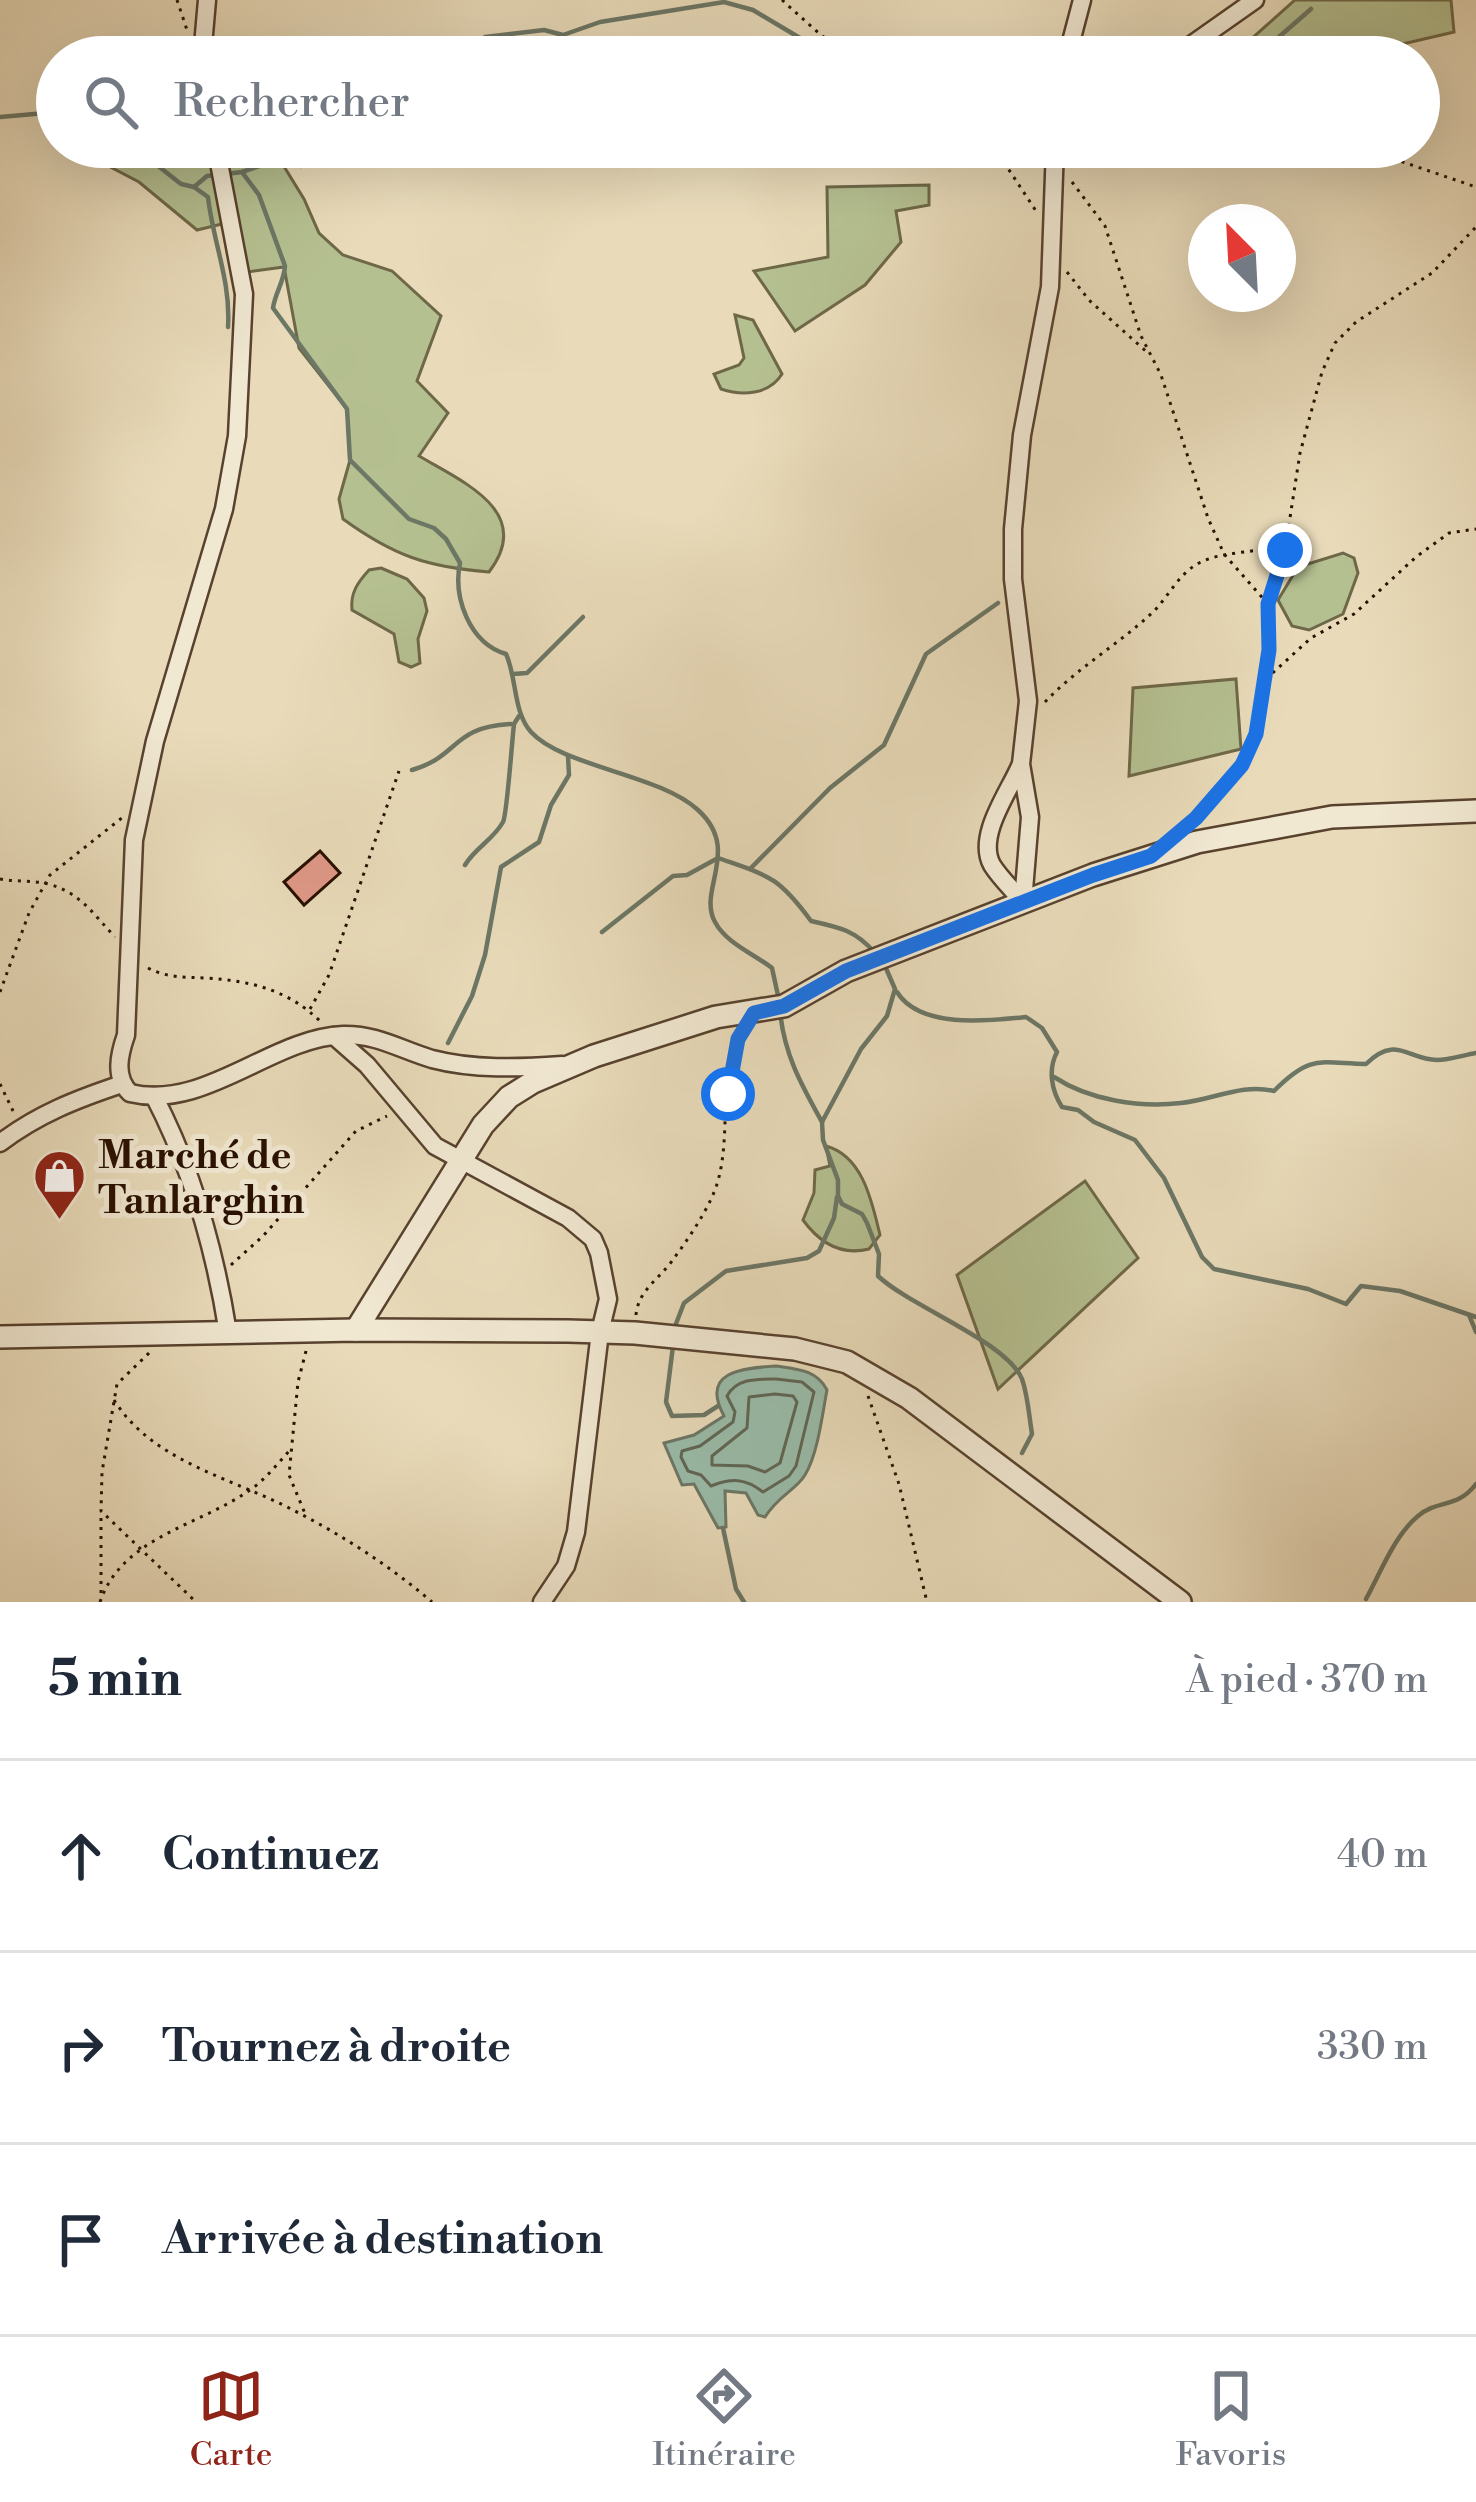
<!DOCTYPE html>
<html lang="fr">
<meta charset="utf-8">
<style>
body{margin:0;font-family:"Libre Bodoni",serif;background:#f2f2f3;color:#1f2937}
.compass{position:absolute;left:1188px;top:204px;width:108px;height:108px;border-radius:50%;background:#fff;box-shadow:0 12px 48px #0002;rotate:336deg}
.stop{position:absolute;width:36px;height:36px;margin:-27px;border:9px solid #1a73e8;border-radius:50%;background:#fff}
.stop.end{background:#1a73e8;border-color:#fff;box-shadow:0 3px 12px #0008}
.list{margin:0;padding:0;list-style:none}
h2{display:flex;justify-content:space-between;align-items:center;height:156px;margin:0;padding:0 48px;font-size:51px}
h2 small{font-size:39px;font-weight:400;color:#747a83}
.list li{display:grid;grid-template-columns:78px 1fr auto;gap:36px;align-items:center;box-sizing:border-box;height:192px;padding:0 48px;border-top:3px solid #e0e1e3}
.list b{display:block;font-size:45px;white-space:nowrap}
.list em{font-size:39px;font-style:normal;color:#747a83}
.icon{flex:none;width:66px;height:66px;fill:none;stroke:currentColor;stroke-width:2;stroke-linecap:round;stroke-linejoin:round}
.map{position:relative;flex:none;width:1476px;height:1602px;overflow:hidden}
.search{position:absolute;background:#fff;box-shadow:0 12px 48px #0002;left:36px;right:36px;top:36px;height:132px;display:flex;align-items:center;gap:30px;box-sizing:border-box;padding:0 42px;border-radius:66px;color:#747a83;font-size:45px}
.sheet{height:732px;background:#fff}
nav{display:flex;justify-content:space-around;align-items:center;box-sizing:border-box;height:168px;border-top:3px solid #e0e1e3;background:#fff;font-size:33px;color:#747a83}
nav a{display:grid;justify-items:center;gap:6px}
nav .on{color:#8f2418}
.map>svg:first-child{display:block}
.green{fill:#b5c091;stroke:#6e6848;stroke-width:3}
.water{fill:#99bcaa;stroke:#6c7766;stroke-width:3}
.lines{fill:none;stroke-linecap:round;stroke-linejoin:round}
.shore{stroke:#606655;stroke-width:3}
.stream{stroke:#6c7766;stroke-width:4.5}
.building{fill:#e09988;stroke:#280f00;stroke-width:3}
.minor-casing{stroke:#58422e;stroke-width:21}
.tertiary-casing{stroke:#58422e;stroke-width:26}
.path{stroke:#280f00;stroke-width:3;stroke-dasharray:3 6;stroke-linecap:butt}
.minor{stroke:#f1e8d2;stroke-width:16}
.tertiary{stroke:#f1e8d2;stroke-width:21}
.route{stroke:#1a73e8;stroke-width:15}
.labels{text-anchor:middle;stroke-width:10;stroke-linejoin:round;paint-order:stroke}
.poi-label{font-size:39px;font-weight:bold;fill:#280f00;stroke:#f1e8d2;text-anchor:start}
</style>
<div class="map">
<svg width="1476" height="1602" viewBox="0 0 1476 1602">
<rect width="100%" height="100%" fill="#e9dbba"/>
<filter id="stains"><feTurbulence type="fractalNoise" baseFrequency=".00167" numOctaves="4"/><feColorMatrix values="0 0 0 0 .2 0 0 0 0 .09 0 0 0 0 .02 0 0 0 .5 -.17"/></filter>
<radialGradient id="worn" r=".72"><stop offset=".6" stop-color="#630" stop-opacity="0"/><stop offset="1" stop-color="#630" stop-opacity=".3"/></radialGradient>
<g class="green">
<path d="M 1295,0 L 1451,0 L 1454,32 L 1394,46 L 1368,43 L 1317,46 L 1284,57 L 1231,57 Z"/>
<path d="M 72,147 L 272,147 L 304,199 L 319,233 L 343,255 L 392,271 L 441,316 L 417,381 L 448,413 L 419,456 C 463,482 535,512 489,572 C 427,567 394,556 343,519 L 339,499 L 350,460 L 347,409 L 299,348 L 284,267 L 240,273 L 230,222 L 197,230 L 139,182 Z"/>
<path d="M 929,185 L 929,205 L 896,211 L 901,242 L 865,285 L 795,331 L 754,271 L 828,257 L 827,187 Z"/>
<path d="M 735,315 L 753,320 L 782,374 C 769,395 742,396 721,389 L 714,374 L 739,365 L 744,358 Z"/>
<path d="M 1343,553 L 1354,558 L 1358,573 L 1343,614 L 1309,630 L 1292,626 L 1278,600 L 1298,567 Z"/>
<path d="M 381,568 L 407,579 L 424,598 L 427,611 L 418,639 L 420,663 L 411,667 L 399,662 L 394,634 L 352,610 C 350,593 358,582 369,570 Z"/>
<path d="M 1236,679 L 1241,749 L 1129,776 L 1133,688 Z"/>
<path d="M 826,1146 C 863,1156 872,1202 880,1235 L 869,1249 C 841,1256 819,1242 803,1220 L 814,1193 L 815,1170 L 830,1166 Z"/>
<path d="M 1085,1181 L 1138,1258 L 998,1389 L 957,1275 Z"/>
</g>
<path class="water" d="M 776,1366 C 797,1369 817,1370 827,1390 C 822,1416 818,1453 805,1475 C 796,1490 778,1496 765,1517 L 758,1515 L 746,1493 L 725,1491 L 726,1527 L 718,1528 L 694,1484 L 682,1485 L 664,1443 L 694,1435 L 724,1416 C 700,1372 741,1368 776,1366 Z"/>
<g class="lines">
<g class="shore">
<path d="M 776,1379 L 802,1382 L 814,1392 L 796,1466 L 789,1476 L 763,1492 C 745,1478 732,1478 711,1486 L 701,1475 L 688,1471 L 681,1457 L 682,1451 L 700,1446 L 733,1422 L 735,1412 L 727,1396 C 737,1378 757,1379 776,1379 Z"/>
<path d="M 775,1394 L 793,1396 L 797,1402 L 780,1463 L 765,1472 L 748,1466 L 712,1465 L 712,1456 L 747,1428 L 749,1397 Z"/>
</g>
<g class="stream">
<path d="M 468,57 L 485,37 L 544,30 L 563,35 L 600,22 L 724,2 L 753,10 L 832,57"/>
<path d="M 1256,57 L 1311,9"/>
<path d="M 0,117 L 57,112"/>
<path d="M 134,147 L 181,184 L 194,187 L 207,176 L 215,175"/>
<path d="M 1016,147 L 1048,151"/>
<path d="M 1059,151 L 1143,147"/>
<path d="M 242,172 L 259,195 L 285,266 C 284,282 275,293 273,308 L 347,409 L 350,460 L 409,519 L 434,528 L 446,539 L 460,563 C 453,597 469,643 506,654 C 517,678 513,712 531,732 C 563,767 659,774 698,810 C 742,850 697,890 715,922 C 726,943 754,954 772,968 L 779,1000"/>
<path d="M 226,174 L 242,172 L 286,157 L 301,166 L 320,147"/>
<path d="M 194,187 L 208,197 C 213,242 231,281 228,327"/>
<path d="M 513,674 L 527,673 L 583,617"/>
<path d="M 412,770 C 460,756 451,727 511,724"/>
<path d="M 465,865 C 476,847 493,840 503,822 C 507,815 512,740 514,724 L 519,716"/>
<path d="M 750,869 L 830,788 L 884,745 L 926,654 L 998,603"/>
<path d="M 602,932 L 673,876 L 687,875 L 718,858 C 769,876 778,876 811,921 C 838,927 855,930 874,952"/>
<path d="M 885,966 L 895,989 L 887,1016 L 861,1049 L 822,1122 L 823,1140 L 838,1180 L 838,1196 L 842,1204 L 862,1214 L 867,1223 L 879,1254 L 878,1276 C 911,1307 1007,1342 1022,1379 C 1028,1396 1029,1416 1032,1434 L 1022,1453"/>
<path d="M 897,992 C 920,1029 988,1021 1026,1017 L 1042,1028 L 1057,1052 C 1048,1069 1051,1090 1062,1107 L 1078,1110 L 1094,1122 L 1135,1140 L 1164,1178 L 1202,1257 L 1214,1269 L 1308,1289 L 1346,1304 L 1361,1286 L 1400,1291 L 1476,1317"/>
<path d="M 780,1011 C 784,1054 801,1084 822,1122"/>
<path d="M 448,1043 L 472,996 L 485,955 L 501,867 L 539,842 L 551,805 L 569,775 L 568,756"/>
<path d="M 1054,1077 C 1089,1100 1139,1108 1181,1103 C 1213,1100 1242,1083 1274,1091 C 1311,1054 1319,1063 1366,1064 C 1396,1034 1408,1060 1437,1060 C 1449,1060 1464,1055 1476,1053"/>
<path d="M 1469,1315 L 1476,1332"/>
<path d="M 674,1329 L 684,1303 L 726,1271 L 807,1258 L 819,1251 L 834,1218 L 837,1197"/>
<path d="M 673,1346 L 666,1402 L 672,1416 L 704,1415 L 718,1406"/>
<path d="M 723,1528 L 736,1589 L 744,1602"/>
<path d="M 1366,1599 C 1381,1572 1394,1536 1418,1516 C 1438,1499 1457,1509 1476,1484"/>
</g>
</g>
<path class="building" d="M 320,851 L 340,873 L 304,905 L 284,882 Z"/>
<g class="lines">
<defs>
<g id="minor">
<path d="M 202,57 L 207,0"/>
<path d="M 1067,57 L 1082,0"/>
<path d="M 1174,57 L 1255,0"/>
<path d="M 216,147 L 244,294 L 237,436 L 224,509 L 155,741 L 134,840 L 126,1035 C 119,1055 114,1077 130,1093 C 205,1111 271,1038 343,1035 C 377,1034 401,1050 432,1059 C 474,1070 519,1068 562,1065"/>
<path d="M 1020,766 C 1009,792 976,836 992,865 C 1000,878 1014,891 1023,902"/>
<path d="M 1023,902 L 1030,817 L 1021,764 L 1028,701 L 1013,579 L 1013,529 L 1022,435 L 1050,287 L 1055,147"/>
<path d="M 334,1036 L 367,1065 L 435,1146 L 568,1218 L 593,1239 L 599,1253 L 608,1299 L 600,1332 L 576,1532 L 566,1566 L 542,1602"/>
<path d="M 154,1096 C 193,1171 215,1250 228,1333"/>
<path d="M 0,1143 C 38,1114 77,1099 122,1084"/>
</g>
<g id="tertiary">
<path d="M 356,1330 L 483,1125 L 509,1097 L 533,1082 L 594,1056 L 716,1017 L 784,1006 L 846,971 L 1093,875 L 1197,842 L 1332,817 L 1476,811"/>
<path d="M 0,1337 L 356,1330 L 568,1331 L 635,1333 L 795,1349 L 847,1362 L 909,1398 L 1180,1602"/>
</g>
</defs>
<use href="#minor" class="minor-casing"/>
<use href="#tertiary" class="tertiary-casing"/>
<g class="path">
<path d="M 177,0 L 188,33"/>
<path d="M 782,0 L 822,36 L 859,57"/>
<path d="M 994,147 L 1036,211"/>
<path d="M 1359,147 L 1476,187"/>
<path d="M 1072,182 L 1105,226 L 1141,336 L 1161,375 L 1208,518 L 1224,554 L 1268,604 L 1269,650 L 1256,734 L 1242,765 L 1189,824"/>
<path d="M 1067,272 L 1089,300 L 1149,354"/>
<path d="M 1268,604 L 1285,550 L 1300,453 L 1322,372 L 1335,343 L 1356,322 L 1432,273 L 1476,227"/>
<path d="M 1266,679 L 1311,638 L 1354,614 L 1416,557 L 1449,533 L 1476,529"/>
<path d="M 1045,702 C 1078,667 1121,643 1155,610 C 1170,594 1180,572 1201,562 C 1224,551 1257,553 1284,545"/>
<path d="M 0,879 C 16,882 33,880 48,884 C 80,892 94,915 115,937"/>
<path d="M 148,968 C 167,978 185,977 206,978 C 252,981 289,990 322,1023"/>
<path d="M 0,992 L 29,913 L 50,875 L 123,817"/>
<path d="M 310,1009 L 329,975 L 399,771"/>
<path d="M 0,1084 L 15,1115"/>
<path d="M 231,1265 L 263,1236 L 356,1131 L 387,1116"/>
<path d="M 636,1315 C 638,1291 658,1280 672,1261 C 686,1242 702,1219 712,1197 C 736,1145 713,1079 744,1030"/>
<path d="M 306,1351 L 298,1382 L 289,1475 L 306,1516"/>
<path d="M 149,1353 L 117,1384 L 102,1472 L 101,1511 L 196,1602"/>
<path d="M 868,1396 L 899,1484 L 927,1602"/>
<path d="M 114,1400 C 153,1462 230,1477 293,1510 C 342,1535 390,1566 432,1602"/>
<path d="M 101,1593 L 101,1512"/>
<path d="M 100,1602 C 122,1537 199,1526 250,1490 C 266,1479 278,1463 291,1449"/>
</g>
<use href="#minor" class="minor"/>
<use href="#tertiary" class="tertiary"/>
</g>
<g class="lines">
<path class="route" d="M 728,1094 L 738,1039 L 754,1013 L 784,1006 L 846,971 L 1093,875 L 1151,856 L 1196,818 L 1242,765 L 1256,734 L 1269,650 L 1268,604 L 1285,550"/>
</g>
<defs>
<symbol id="shop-pin" viewBox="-11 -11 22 30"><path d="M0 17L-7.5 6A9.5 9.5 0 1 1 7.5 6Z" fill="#8f2418" stroke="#f1e8d2"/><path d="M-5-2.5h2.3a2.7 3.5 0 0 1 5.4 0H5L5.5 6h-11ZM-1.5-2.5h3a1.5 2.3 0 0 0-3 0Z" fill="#fff"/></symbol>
</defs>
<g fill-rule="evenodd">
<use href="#shop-pin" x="30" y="1146" width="59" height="81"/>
</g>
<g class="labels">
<g class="poi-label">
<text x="98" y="1168">Marché de<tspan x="98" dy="45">Tanlarghin</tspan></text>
</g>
</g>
<rect width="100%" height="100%" filter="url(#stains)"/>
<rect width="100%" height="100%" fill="url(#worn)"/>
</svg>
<svg class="compass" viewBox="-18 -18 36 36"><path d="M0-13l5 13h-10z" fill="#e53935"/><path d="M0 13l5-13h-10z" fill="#747a83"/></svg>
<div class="stop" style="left:728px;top:1094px"></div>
<div class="stop end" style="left:1285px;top:550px"></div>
<div class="search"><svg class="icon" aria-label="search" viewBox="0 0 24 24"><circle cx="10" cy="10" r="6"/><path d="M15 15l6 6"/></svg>Rechercher</div>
</div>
<section class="sheet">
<h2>5 min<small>À pied · 370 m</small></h2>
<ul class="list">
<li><svg class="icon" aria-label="ahead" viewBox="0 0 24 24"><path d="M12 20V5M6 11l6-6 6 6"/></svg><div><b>Continuez</b></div><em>40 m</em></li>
<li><svg class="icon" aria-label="right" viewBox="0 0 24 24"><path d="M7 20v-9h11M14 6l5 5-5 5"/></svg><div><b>Tournez à droite</b></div><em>330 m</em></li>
<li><svg class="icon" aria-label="arrive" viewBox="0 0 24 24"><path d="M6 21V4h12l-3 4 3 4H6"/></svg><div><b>Arrivée à destination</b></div></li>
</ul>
</section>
<nav>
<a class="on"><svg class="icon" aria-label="map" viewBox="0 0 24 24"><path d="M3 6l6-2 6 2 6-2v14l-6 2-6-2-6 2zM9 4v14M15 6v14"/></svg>Carte</a>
<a><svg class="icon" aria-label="directions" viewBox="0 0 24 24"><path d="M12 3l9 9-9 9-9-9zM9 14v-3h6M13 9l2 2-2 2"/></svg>Itinéraire</a>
<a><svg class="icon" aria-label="saved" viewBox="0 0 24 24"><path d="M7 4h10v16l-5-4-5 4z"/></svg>Favoris</a>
</nav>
